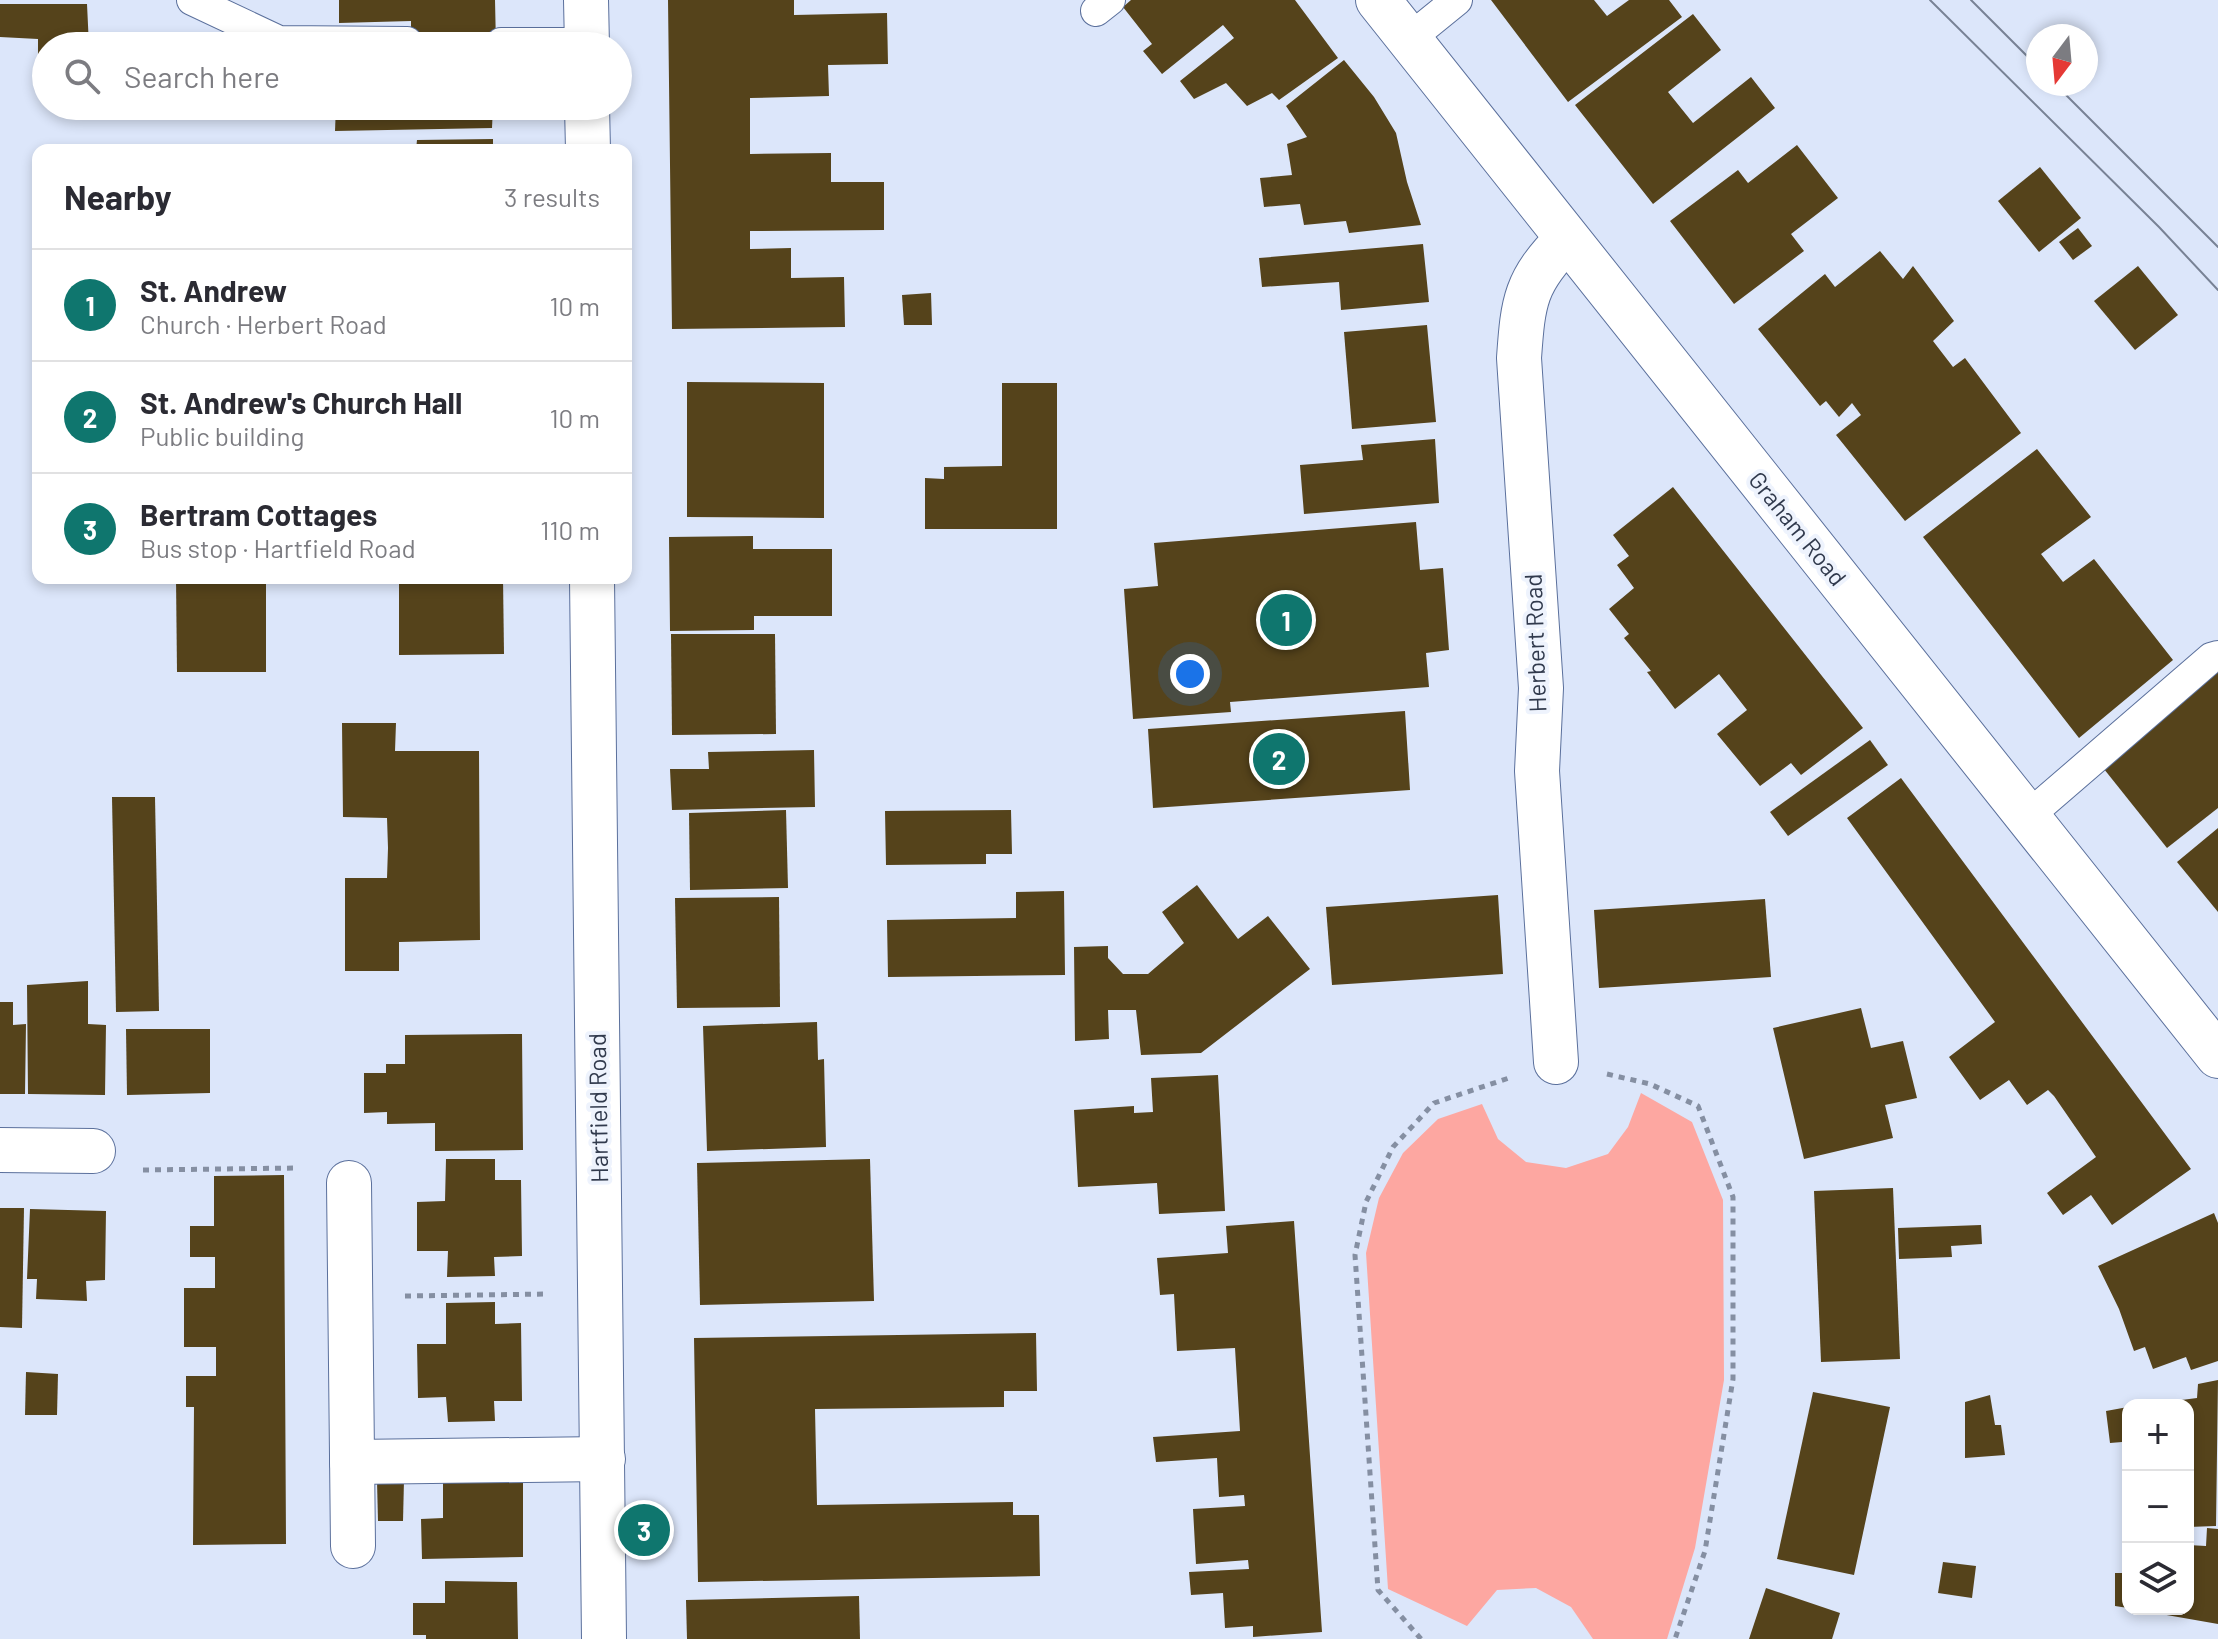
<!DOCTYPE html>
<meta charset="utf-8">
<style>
body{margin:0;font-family:Barlow,sans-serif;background:#f7f7f7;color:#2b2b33}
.controls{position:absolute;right:24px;bottom:24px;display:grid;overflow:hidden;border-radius:16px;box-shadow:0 4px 12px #0003}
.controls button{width:72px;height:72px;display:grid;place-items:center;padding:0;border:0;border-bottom:2px solid #e1e1e2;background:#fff;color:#2b2b33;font:40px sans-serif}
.compass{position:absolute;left:2026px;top:24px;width:72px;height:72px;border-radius:50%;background:#fff;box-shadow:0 4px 12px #0003;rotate:196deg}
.you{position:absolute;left:1190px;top:674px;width:28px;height:28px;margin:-20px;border:6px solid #fff;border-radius:50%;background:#1a73e8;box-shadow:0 0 0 12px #1a73e833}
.badge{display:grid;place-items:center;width:52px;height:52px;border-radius:50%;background:#0f766e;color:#fff;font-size:26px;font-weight:700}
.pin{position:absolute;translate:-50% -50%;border:4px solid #fff;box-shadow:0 2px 8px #0006}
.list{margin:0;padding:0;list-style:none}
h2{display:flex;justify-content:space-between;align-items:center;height:104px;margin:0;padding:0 32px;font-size:34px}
h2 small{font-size:26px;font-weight:400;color:#7c7c81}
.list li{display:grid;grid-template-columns:52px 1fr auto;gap:24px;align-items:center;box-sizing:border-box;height:112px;padding:0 32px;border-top:2px solid #e1e1e2}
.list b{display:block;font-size:30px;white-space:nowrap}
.list p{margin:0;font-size:26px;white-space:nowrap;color:#7c7c81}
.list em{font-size:26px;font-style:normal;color:#7c7c81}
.icon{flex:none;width:44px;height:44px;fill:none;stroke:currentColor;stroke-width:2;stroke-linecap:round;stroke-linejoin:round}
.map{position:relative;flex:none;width:2218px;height:1639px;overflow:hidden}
.search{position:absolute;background:#fff;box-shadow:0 4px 12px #0003;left:32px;top:32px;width:600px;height:88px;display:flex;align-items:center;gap:20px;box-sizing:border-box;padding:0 28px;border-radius:44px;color:#7c7c81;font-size:30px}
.panel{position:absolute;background:#fff;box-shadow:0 4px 12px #0003;left:32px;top:144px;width:600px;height:440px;border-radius:16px}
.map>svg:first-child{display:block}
.green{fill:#fda7a1}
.building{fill:#55431b}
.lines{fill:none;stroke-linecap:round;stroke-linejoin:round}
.service-casing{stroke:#5b709c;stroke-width:32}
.pedestrian-casing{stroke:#5b709c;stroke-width:46}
.minor-casing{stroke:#5b709c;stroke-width:46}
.secondary-casing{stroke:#5b709c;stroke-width:46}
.path{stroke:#858fa2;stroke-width:5;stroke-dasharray:6 6;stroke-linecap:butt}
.service{stroke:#fff;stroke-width:30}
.pedestrian{stroke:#fff;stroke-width:44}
.minor{stroke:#fff;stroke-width:44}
.secondary{stroke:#fff;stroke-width:44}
.tram{stroke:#788295;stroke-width:2}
.labels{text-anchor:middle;stroke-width:8;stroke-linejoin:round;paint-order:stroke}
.street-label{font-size:24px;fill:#313a4d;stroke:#eef3fd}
</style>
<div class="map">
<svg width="2218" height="1639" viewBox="0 0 2218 1639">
<rect width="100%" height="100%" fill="#dce6fa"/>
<path class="green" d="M 1641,1093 L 1692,1122 L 1723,1200 L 1724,1380 L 1695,1548 L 1667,1639 L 1593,1639 L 1571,1607 L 1536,1588 L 1497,1590 L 1467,1626 L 1388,1589 L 1366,1253 L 1379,1198 L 1403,1153 L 1438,1119 L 1482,1104 L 1498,1139 L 1526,1162 L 1566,1168 L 1608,1154 L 1628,1127 Z"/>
<g class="building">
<path d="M 339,0 L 495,0 L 496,46 L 411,46 L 411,21 L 339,23 Z"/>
<path d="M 668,0 L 794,0 L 794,15 L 887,13 L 888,64 L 828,65 L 829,96 L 750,98 L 750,154 L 831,153 L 831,182 L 884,182 L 884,230 L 750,231 L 750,249 L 791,248 L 791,278 L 844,277 L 845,327 L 672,329 Z"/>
<path d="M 1131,0 L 1295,0 L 1338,58 L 1279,100 L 1272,93 L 1247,106 L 1226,83 L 1194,99 L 1180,81 L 1234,38 L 1223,25 L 1162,74 L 1143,51 L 1152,44 L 1123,7 Z"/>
<path d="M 1491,0 L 1594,0 L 1607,16 L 1629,0 L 1669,0 L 1682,17 L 1568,102 Z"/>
<path d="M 0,4 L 87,4 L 89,46 L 46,46 L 46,72 L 38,73 L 38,39 L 0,37 Z"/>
<path d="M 1693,14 L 1721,50 L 1668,92 L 1693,123 L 1751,77 L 1775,108 L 1653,204 L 1575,105 Z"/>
<path d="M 1344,60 L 1374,97 L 1396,133 L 1407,182 L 1421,225 L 1349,233 L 1346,221 L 1304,225 L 1300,204 L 1264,207 L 1260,178 L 1292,175 L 1287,144 L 1307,137 L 1286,106 Z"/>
<path d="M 336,106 L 493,106 L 492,128 L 335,131 Z"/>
<path d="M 493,139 L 493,150 L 416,150 L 417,140 Z"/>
<path d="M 1797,145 L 1838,198 L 1791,234 L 1804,251 L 1734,304 L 1670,221 L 1738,170 L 1748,183 Z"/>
<path d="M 2040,167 L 2081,218 L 2039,252 L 1998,201 Z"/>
<path d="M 2078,228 L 2092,246 L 2073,260 L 2059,242 Z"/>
<path d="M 1423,244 L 1429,302 L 1341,310 L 1339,282 L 1262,287 L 1259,258 Z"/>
<path d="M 1880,251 L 1903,279 L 1913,266 L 1954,321 L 1933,341 L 1953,367 L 1965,358 L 2021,433 L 1905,521 L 1836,435 L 1861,415 L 1852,403 L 1839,417 L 1826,401 L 1820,406 L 1758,329 L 1825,274 L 1835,287 Z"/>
<path d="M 2138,266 L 2178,315 L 2135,350 L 2094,301 Z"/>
<path d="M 931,293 L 932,325 L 904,325 L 902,295 Z"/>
<path d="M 1427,325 L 1436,422 L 1352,429 L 1344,332 Z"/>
<path d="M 687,382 L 824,383 L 824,518 L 687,517 Z"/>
<path d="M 1002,383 L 1057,383 L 1057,529 L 925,529 L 925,478 L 944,479 L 944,467 L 1002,466 Z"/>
<path d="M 1435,439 L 1439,503 L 1304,514 L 1300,465 L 1363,460 L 1361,445 Z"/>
<path d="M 2037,449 L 2091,517 L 2041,554 L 2063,582 L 2094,559 L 2173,660 L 2079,738 L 1923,537 Z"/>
<path d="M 1673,487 L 1863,728 L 1801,775 L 1791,763 L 1760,786 L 1717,734 L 1747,710 L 1719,674 L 1675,709 L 1647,672 L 1651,671 L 1624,638 L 1629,634 L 1609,609 L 1634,588 L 1617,565 L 1629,556 L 1613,535 Z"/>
<path d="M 1416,522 L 1420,570 L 1443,568 L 1449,650 L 1426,653 L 1429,687 L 1230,702 L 1231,712 L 1133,719 L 1124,589 L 1158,586 L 1154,543 Z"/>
<path d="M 753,536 L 753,549 L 832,549 L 832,616 L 754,616 L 754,630 L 670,631 L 669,537 Z"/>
<path d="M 176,578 L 266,578 L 266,672 L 177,672 Z"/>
<path d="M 399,578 L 503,578 L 504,654 L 399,655 Z"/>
<path d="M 671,634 L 775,634 L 776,734 L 672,735 Z"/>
<path d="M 2218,672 L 2218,808 L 2167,848 L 2100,764 Z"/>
<path d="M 1405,711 L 1410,790 L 1153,808 L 1148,729 Z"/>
<path d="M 342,723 L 396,723 L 395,751 L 479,751 L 480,940 L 399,942 L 399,971 L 345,971 L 345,878 L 387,878 L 388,848 L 387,818 L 343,817 Z"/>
<path d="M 1870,740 L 1888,765 L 1788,836 L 1770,812 Z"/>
<path d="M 814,750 L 815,807 L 672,810 L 670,769 L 709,769 L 708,752 Z"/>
<path d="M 1901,778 L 2191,1169 L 2112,1225 L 2091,1195 L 2063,1215 L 2047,1193 L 2096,1157 L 2054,1096 L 2048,1090 L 2027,1105 L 2009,1080 L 1980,1100 L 1949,1057 L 1995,1022 L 1847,818 Z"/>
<path d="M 112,797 L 155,797 L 159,1011 L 116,1012 Z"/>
<path d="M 786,810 L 788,888 L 690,890 L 689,813 Z"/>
<path d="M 1011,810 L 1012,854 L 986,854 L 986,864 L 886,865 L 885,811 Z"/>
<path d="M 2218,828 L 2218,912 L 2177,862 Z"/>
<path d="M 1197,885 L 1238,939 L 1268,916 L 1310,969 L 1201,1053 L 1141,1055 L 1136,1010 L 1108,1010 L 1109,1039 L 1075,1041 L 1074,947 L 1108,946 L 1108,958 L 1123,974 L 1148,974 L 1184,943 L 1162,912 Z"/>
<path d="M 1064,891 L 1065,975 L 888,977 L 887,920 L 1016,918 L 1016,892 Z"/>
<path d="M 1498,895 L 1503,974 L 1332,985 L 1326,907 Z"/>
<path d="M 779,897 L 780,1007 L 677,1008 L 675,898 Z"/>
<path d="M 1765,899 L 1771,977 L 1599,988 L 1594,910 Z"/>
<path d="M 88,981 L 88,1024 L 106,1025 L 105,1095 L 28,1094 L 27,985 Z"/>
<path d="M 0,1002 L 13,1002 L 13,1025 L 26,1024 L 25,1094 L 0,1094 Z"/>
<path d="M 1861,1008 L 1871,1048 L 1903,1041 L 1917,1098 L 1885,1105 L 1893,1138 L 1804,1159 L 1773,1028 Z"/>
<path d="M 817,1022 L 818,1060 L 824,1059 L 826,1147 L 707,1151 L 703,1026 Z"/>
<path d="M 126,1029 L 210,1029 L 210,1093 L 127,1095 Z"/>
<path d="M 522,1034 L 523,1150 L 435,1151 L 435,1123 L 387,1124 L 387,1112 L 364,1113 L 364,1073 L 386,1073 L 386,1064 L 405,1064 L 405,1035 Z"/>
<path d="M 1218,1075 L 1225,1211 L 1159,1214 L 1157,1183 L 1078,1187 L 1074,1110 L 1134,1106 L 1134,1113 L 1153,1112 L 1151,1078 Z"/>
<path d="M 446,1159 L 495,1159 L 495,1180 L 521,1180 L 522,1256 L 494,1257 L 495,1276 L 447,1277 L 448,1251 L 417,1251 L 417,1202 L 445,1201 Z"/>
<path d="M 870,1159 L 874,1301 L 700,1305 L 697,1163 Z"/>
<path d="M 284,1175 L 286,1544 L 193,1545 L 194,1407 L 186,1407 L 186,1376 L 216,1376 L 216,1347 L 184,1347 L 184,1288 L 215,1288 L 215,1257 L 190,1257 L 190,1226 L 214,1226 L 214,1176 Z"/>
<path d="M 1893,1188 L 1900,1359 L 1821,1362 L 1814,1191 Z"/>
<path d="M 0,1208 L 24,1208 L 22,1328 L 0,1327 Z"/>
<path d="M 30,1209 L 106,1211 L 105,1280 L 86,1281 L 87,1301 L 36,1299 L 37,1279 L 27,1279 Z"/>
<path d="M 2214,1213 L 2218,1223 L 2218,1361 L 2191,1370 L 2186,1357 L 2153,1369 L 2145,1347 L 2134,1351 L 2119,1309 L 2098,1266 Z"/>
<path d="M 1294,1221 L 1322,1632 L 1253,1637 L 1253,1626 L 1225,1628 L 1223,1593 L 1191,1595 L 1189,1572 L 1249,1569 L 1248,1560 L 1196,1564 L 1193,1509 L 1245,1506 L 1244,1495 L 1219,1497 L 1217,1458 L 1156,1462 L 1153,1437 L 1240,1431 L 1235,1348 L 1177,1351 L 1174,1294 L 1160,1295 L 1157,1258 L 1228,1253 L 1226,1226 Z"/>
<path d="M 1981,1225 L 1982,1244 L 1951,1246 L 1952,1257 L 1899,1259 L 1898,1228 Z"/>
<path d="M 495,1302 L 495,1324 L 521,1323 L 522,1401 L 494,1401 L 495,1421 L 448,1422 L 446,1397 L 418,1398 L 417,1344 L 446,1344 L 446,1303 Z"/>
<path d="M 1036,1333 L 1037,1391 L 1004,1391 L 1004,1407 L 815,1409 L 817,1505 L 1013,1502 L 1013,1515 L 1039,1515 L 1040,1576 L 698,1582 L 694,1338 Z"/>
<path d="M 26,1372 L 58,1374 L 57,1415 L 25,1415 Z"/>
<path d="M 2218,1380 L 2216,1526 L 2188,1527 L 2188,1405 L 2158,1403 L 2197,1398 L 2198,1384 Z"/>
<path d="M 1813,1392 L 1890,1407 L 1854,1575 L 1777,1559 Z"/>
<path d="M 1990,1395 L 1995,1425 L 2001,1425 L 2005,1455 L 1965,1458 L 1965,1402 Z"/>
<path d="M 2128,1407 L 2128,1479 L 2126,1480 L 2122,1442 L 2110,1443 L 2106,1411 Z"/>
<path d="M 443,1478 L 523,1478 L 523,1557 L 422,1559 L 421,1519 L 443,1518 Z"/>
<path d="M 404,1480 L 403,1521 L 378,1521 L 377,1481 Z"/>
<path d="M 2207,1528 L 2218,1529 L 2218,1624 L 2138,1610 L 2188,1609 L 2188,1545 L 2206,1546 Z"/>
<path d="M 1943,1562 L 1976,1566 L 1972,1598 L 1938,1593 Z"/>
<path d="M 2115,1573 L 2128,1573 L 2128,1608 L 2115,1606 Z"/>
<path d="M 445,1581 L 517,1582 L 518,1639 L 426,1639 L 426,1635 L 413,1635 L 413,1603 L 445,1603 Z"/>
<path d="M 1766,1588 L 1840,1613 L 1832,1639 L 1749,1639 Z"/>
<path d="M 859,1596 L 860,1639 L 687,1639 L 686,1600 Z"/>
</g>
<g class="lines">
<defs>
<g id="service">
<path d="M 192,0 L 279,41 L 407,42"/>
<path d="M 1096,11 L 1110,0"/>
<path d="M 1409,39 L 1457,0"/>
<path d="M 501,43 L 587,43"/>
<path d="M 2027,817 L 2211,658 L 2218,656"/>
</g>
<g id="pedestrian">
<path d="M 349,1183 L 353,1546"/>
<path d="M 352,1462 L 603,1459"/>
</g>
<g id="minor">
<path d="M 1378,0 L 2218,1056"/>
<path d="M 1556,1062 L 1537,771 L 1541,688 L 1519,358 C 1523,301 1525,281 1567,239"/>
<path d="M 0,1150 L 93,1151"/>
</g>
<g id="secondary">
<path d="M 586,0 L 587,46"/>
<path d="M 587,106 L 588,150"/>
<path d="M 592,578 L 604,1639"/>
</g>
</defs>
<use href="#service" class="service-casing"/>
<use href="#pedestrian" class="pedestrian-casing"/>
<use href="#minor" class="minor-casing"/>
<use href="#secondary" class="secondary-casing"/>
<g class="path">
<path d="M 1607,1074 L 1650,1084 L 1698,1106 L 1733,1197 L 1733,1379 L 1705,1551 L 1675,1639"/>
<path d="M 143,1170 L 297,1168"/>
<path d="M 405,1296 L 547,1294"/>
<path d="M 1421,1639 L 1378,1590 L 1355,1255 L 1366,1202 L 1393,1147 L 1434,1103 L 1509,1078"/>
</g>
<use href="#service" class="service"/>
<use href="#pedestrian" class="pedestrian"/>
<use href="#minor" class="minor"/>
<use href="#secondary" class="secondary"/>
<g class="tram">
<path d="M 1930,0 L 2159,227 L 2218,290"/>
<path d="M 1971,0 L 2038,67"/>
<path d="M 2055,84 L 2218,247"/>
</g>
</g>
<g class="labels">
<g class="street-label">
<text transform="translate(1797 529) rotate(51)" y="8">Graham Road</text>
<text transform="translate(1536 643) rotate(-92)" y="8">Herbert Road</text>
<text transform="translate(599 1108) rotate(-91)" y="8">Hartfield Road</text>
</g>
</g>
</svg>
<div class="controls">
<button>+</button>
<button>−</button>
<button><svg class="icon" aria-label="layers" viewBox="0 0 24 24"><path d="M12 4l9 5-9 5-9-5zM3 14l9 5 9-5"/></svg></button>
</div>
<svg class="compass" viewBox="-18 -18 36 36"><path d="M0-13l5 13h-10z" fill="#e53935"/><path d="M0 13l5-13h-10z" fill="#7c7c81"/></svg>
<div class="you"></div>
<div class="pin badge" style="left:1286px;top:620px">1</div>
<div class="pin badge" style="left:1279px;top:759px">2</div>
<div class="pin badge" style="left:644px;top:1530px">3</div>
<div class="search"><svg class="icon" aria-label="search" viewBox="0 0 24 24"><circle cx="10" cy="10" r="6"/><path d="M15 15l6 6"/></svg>Search here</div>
<section class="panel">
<h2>Nearby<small>3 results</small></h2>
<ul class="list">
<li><span class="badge">1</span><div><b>St. Andrew</b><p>Church · Herbert Road</p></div><em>10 m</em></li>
<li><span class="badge">2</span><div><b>St. Andrew's Church Hall</b><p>Public building</p></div><em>10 m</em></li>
<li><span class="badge">3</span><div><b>Bertram Cottages</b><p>Bus stop · Hartfield Road</p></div><em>110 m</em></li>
</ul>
</section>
</div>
